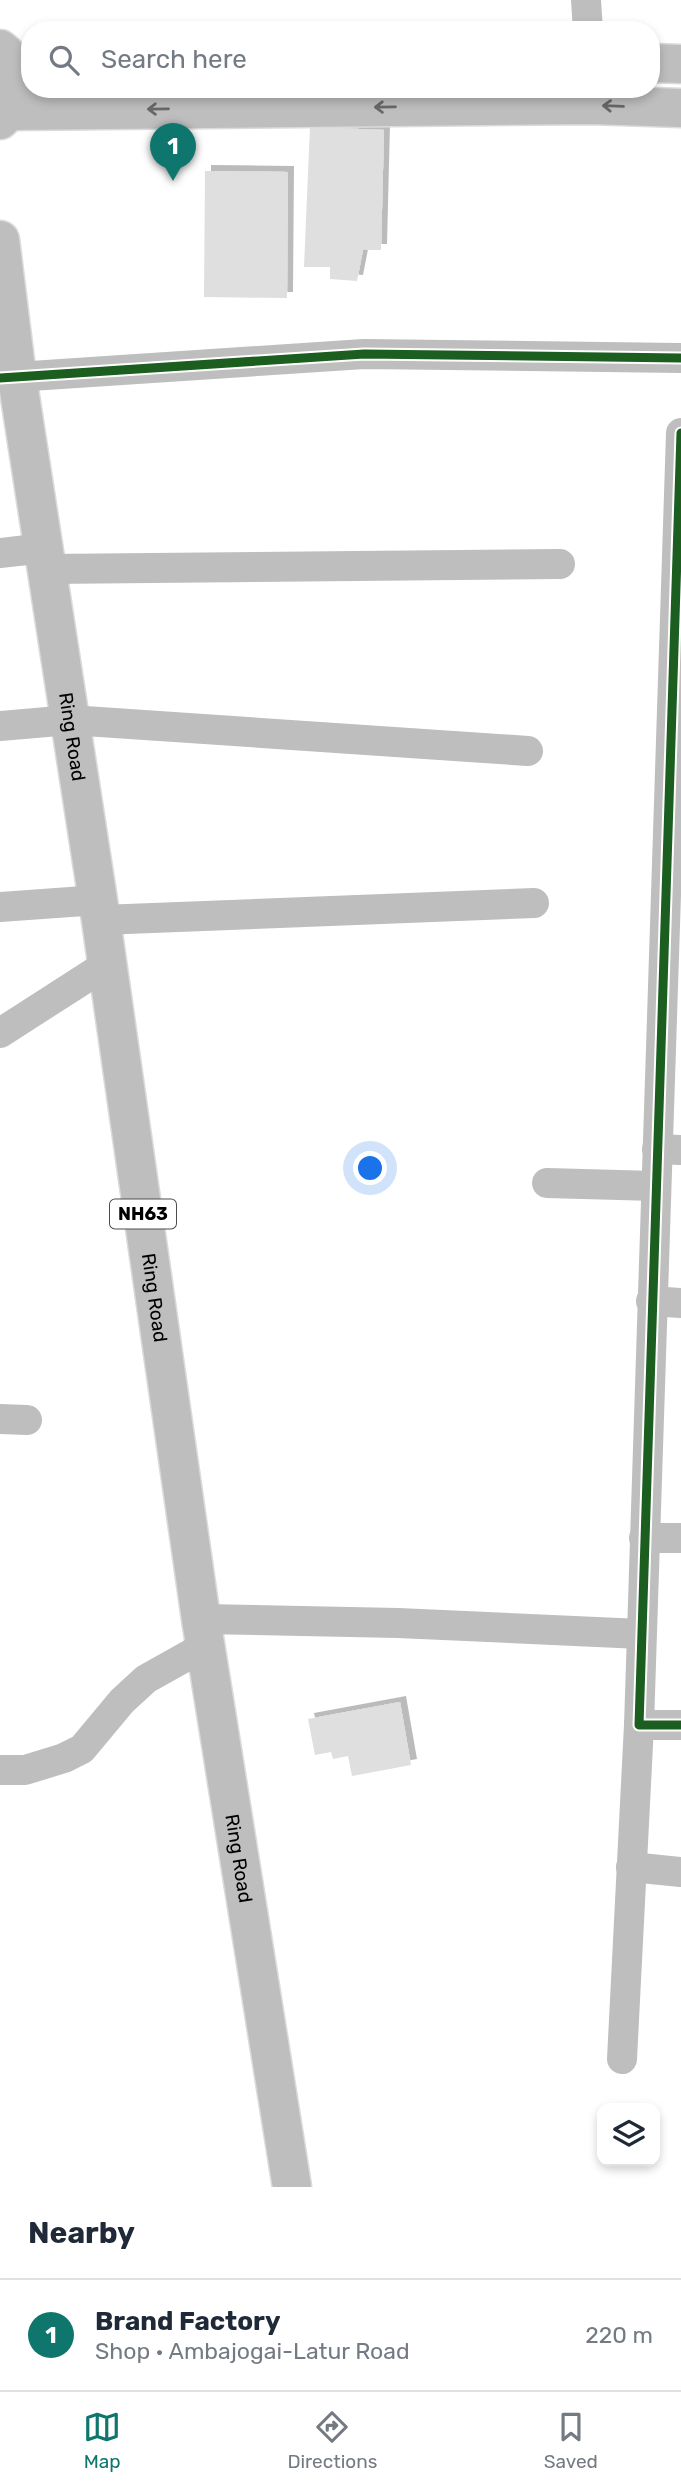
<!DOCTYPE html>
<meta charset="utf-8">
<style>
body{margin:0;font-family:Rubik,sans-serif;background:#f6f6f7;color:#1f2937}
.controls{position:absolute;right:21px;bottom:21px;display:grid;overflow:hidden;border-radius:14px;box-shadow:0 4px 10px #0003}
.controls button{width:63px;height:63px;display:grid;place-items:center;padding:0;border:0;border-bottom:2px solid #e0e1e3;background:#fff;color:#1f2937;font:35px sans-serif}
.you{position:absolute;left:371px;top:1169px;width:24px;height:24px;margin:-18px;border:5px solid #fff;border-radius:50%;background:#1a73e8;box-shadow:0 0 0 10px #1a73e833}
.badge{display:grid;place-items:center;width:46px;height:46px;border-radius:50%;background:#0f766e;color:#fff;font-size:23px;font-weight:700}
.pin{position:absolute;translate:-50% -58px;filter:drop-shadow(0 2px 4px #0008)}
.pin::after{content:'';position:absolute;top:37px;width:24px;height:21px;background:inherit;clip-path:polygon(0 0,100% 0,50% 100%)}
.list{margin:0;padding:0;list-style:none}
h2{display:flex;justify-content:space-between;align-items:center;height:91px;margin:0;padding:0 28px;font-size:30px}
h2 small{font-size:23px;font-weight:400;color:#747a83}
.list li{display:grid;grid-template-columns:46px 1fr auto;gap:21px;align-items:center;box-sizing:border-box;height:112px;padding:0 28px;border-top:2px solid #e0e1e3}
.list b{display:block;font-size:26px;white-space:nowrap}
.list p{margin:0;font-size:23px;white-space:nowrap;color:#747a83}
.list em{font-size:23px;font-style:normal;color:#747a83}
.icon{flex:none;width:38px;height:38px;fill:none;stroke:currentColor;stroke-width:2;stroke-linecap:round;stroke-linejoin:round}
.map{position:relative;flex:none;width:681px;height:2187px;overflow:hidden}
.search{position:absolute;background:#fff;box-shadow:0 4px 10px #0003;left:21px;right:21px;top:21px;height:77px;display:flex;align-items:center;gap:18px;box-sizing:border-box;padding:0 24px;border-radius:28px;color:#747a83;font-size:26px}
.sheet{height:203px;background:#fff}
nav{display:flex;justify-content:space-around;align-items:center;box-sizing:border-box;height:98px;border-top:2px solid #e0e1e3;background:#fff;font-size:19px;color:#747a83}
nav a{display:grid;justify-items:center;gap:4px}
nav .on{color:#0f766e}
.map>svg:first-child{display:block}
.building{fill:#dfdfdf;filter:url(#shadow)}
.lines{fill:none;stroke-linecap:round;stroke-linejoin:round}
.major-casing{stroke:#dbdbdb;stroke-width:41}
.highway-casing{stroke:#dbdbdb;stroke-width:41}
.minor{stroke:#bebebe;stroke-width:30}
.major{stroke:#bebebe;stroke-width:38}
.highway{stroke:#bebebe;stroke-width:38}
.cycleway-casing{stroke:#fff;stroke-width:13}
.cycleway{stroke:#1b5e20;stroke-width:9}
.oneway{stroke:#686868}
.labels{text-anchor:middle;stroke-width:5;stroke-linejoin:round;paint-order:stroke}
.shield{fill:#fff;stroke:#4c4c4c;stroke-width:2}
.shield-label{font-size:18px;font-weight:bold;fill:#000}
.street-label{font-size:19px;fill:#000;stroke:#fff}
</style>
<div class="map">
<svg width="681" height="2187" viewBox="0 0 681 2187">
<defs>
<filter id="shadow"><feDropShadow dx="6" dy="-6" stdDeviation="0" flood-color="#0004"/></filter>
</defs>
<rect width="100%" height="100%" fill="#fff"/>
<g class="building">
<path d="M 310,127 L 384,130 L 381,250 L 363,250 L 357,281 L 330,279 L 330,267 L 304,267 Z"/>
<path d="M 205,171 L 288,172 L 287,298 L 204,297 Z"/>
<path d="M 400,1702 L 411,1765 L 352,1776 L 348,1756 L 333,1759 L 331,1752 L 315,1755 L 308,1719 Z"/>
</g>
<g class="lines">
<defs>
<g id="major">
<path d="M 651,63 L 681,64"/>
<path d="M 10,111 L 591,105 L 681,108"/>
</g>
<g id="highway">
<path d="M 0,49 C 26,68 21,101 0,120"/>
<path id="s1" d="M 0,240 L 17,377 L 101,920 L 201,1619 L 292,2187"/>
</g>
</defs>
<use href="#major" class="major-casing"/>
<use href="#highway" class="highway-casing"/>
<g class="minor">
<path d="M 586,0 L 588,30"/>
<path d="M 0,378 L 364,354 L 681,358"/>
<path d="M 681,433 L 639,1725 L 681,1725"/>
<path d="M 0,553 L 44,548"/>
<path d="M 47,569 L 560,564"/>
<path d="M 0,726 L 70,720 L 528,751"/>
<path d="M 0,907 L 98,900"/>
<path d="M 101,920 L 534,903"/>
<path d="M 0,1033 L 106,965"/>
<path d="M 657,1149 L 681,1150"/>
<path d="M 547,1183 L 655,1186"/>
<path d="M 651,1301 L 681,1303"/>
<path d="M 0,1419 L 27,1420"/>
<path d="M 644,1538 L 681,1538"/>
<path d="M 201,1619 L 398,1623 L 641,1634"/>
<path d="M 0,1770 L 25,1770 L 64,1758 L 82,1749 L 122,1701 L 146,1679 L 205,1646"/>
<path d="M 631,1867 L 681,1872"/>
<path d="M 622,2059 L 639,1725"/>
</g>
<use href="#major" class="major"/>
<use href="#highway" class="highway"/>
<defs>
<g id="cycleway">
<path d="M 0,378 L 364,354 L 681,358"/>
<path d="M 681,433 L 639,1725 L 681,1725"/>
</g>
</defs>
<use href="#cycleway" class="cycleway-casing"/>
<use href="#cycleway" class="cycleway"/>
</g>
<defs><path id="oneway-shaft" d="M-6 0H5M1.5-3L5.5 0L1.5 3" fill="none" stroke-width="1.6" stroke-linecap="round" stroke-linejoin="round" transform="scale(1.75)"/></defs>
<g class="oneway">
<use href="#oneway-shaft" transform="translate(613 106) rotate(-178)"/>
<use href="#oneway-shaft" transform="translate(385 107) rotate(179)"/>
<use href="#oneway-shaft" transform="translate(158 109) rotate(179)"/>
</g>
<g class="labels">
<rect class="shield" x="110" y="1199.5" width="66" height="29" rx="5"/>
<g class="shield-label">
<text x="143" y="1220">NH63</text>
</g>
<g class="street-label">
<text dy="7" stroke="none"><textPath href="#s1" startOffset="502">Ring Road</textPath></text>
<text dy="7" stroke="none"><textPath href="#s1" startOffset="1069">Ring Road</textPath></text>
<text dy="7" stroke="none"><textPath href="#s1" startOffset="1636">Ring Road</textPath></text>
</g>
</g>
</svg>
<div class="controls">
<button><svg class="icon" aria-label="layers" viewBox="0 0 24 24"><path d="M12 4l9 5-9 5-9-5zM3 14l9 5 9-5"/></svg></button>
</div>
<div class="you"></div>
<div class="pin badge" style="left:173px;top:181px">1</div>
<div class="search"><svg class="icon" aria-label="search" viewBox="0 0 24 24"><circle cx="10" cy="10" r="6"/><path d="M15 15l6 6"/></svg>Search here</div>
</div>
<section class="sheet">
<h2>Nearby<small></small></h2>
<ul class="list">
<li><span class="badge">1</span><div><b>Brand Factory</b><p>Shop · Ambajogai-Latur Road</p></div><em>220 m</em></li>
</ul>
</section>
<nav>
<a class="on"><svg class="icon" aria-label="map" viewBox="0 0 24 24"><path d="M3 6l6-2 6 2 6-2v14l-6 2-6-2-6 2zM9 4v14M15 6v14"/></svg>Map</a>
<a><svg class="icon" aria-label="directions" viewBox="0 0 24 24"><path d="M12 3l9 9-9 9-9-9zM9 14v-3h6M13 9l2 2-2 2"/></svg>Directions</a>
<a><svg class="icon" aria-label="saved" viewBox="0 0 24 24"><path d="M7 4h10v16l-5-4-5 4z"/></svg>Saved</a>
</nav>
